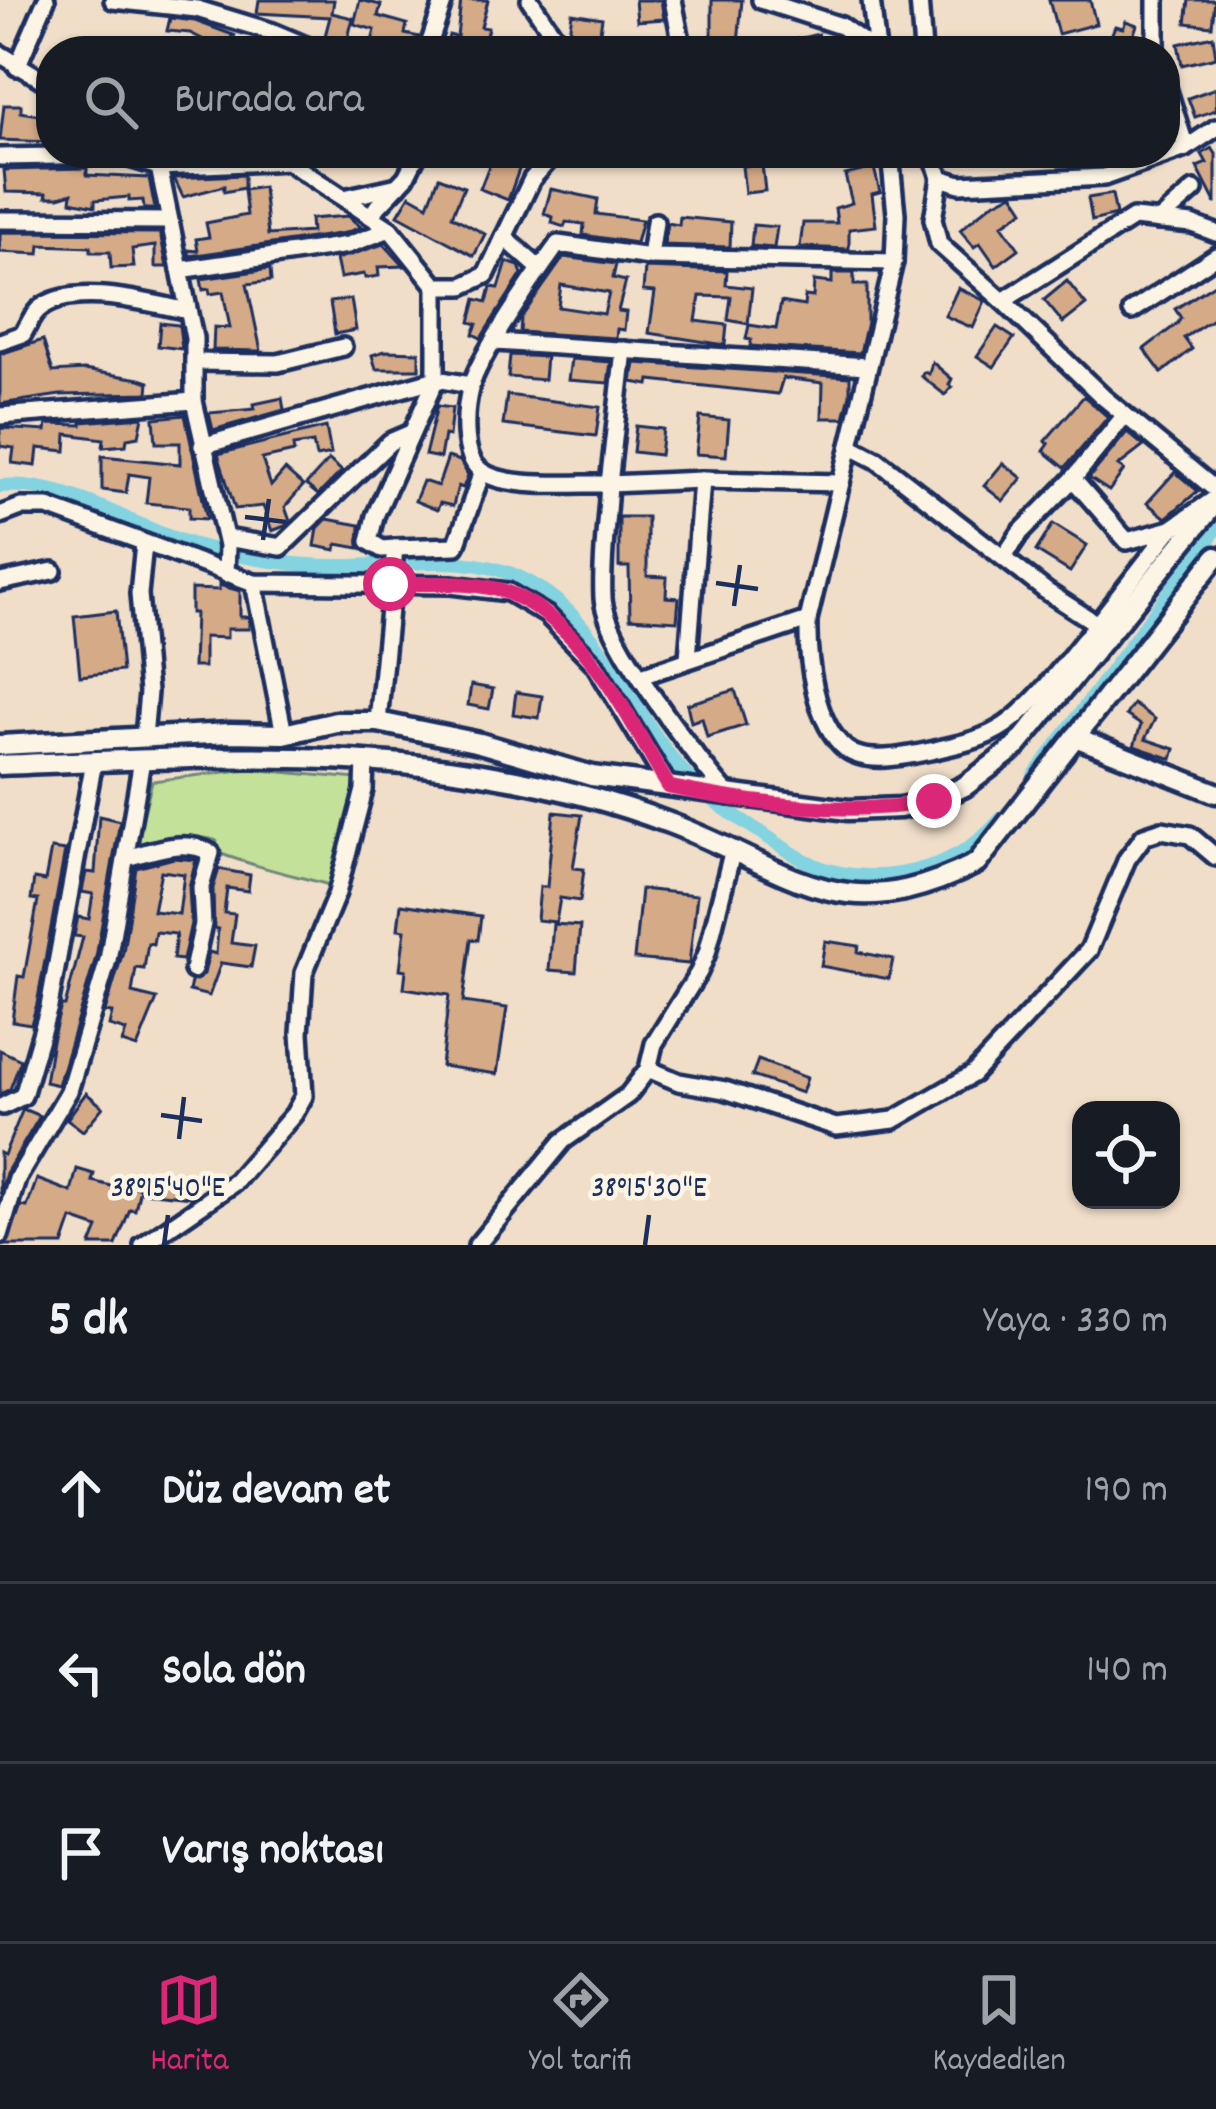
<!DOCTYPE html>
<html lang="tr">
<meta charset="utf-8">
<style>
body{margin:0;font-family:Dekko,sans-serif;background:#242831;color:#f1f3f6}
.controls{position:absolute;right:36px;bottom:36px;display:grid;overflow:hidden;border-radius:24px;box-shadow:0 3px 9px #0004}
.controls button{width:108px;height:108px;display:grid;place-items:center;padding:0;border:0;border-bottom:3px solid #363941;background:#171b24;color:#f1f3f6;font:60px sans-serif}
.stop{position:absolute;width:36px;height:36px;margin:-27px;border:9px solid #db2777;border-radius:50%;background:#fff}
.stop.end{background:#db2777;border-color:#fff;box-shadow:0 3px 12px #0008}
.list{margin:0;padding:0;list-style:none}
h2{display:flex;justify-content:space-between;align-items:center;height:156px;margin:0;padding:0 48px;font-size:51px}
h2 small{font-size:39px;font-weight:400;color:#9ea1a6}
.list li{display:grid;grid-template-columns:78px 1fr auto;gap:36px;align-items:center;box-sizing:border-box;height:180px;padding:0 48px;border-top:3px solid #363941}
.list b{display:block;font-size:45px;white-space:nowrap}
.list em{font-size:39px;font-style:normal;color:#9ea1a6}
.icon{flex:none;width:66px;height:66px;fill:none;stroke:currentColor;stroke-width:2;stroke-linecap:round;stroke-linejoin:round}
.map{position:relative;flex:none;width:1216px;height:1245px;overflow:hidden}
.search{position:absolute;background:#171b24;box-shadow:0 3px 9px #0004;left:36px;right:36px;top:36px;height:132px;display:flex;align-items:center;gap:30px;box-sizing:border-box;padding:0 42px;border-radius:48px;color:#9ea1a6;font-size:45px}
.sheet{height:696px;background:#171b24}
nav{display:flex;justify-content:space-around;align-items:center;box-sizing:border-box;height:168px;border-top:3px solid #363941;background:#171b24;font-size:33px;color:#9ea1a6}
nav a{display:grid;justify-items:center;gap:6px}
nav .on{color:#db2777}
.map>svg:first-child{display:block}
.green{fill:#c4e199;stroke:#70887c;stroke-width:3}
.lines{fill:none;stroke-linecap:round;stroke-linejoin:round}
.canal{stroke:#84d3e1;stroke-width:14}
.building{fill:#d5aa87;stroke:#1b2f5e;stroke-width:3;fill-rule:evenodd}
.minor-casing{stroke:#1b2f5e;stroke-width:24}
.major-casing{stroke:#1b2f5e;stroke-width:27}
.minor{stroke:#fcf5e5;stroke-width:15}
.major{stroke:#fcf5e5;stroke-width:18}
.route{stroke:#db2777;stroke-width:15}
.ticks{fill:none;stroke:#1b2f5e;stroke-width:4.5}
.ticks-label{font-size:30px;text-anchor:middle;fill:#1b2f5e;stroke:#fcf5e5;stroke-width:9;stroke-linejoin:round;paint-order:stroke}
</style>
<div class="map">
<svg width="1216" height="1245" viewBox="0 0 1216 1245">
<rect width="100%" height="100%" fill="#f0dec9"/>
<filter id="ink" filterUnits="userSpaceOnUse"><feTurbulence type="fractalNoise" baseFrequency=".00833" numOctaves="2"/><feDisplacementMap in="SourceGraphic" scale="24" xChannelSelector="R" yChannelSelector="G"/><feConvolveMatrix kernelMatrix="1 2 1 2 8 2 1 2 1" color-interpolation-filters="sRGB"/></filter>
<g filter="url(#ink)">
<path class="green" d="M 249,769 L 358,779 L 353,812 L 329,885 C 290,874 254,867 216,852 L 217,841 C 188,831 165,840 136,844 L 152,781 Z"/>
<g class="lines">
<g class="canal">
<path d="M 0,486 C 71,480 132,529 199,546 C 243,558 297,567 343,566 C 403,566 467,551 523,579 C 604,619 628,712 685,774 C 705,796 731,814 757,830 C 779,844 803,863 828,870 C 890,887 961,867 1002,818"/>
<path d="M 1034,776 L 1216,529"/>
</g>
</g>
<g class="building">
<path d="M 259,0 L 334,0 L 332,13 L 353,18 L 347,42 L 325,36 L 330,17 L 257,13 Z"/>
<path d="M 360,0 L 381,5 L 378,16 L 407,24 L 405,34 L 419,37 L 415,51 L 370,49 L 375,30 L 354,24 Z"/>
<path d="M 461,0 L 488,0 L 481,27 L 488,28 L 484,43 L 479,42 L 476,51 L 446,51 L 449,35 L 457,37 Z"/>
<path d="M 635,0 L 661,0 L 664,19 L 637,21 Z"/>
<path d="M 712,0 L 742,0 L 738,44 L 712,45 Z"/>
<path d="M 1049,0 L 1090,0 L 1096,24 L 1058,34 Z"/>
<path d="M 1189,0 L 1215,0 L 1212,26 L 1186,23 Z"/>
<path d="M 572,13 L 602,18 L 597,51 L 566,51 Z"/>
<path d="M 170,18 L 195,21 L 236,36 L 232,35 L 230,47 L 201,43 L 202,39 L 190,33 L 167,31 Z"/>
<path d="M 1126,21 L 1137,25 L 1131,42 L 1127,40 L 1123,51 L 1105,51 L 1115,26 L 1123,28 Z"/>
<path d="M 818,34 L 819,40 L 836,37 L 855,51 L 800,51 L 797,39 Z"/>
<path d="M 1213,36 L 1216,57 L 1182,65 L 1178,44 Z"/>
<path d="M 1216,88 L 1216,110 L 1195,117 L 1188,98 Z"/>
<path d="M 4,105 L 21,105 L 21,112 L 51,117 L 51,142 L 0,140 Z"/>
<path d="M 1212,148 L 1216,154 L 1216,204 L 1197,167 L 1207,163 L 1202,154 Z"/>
<path d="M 494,153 L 525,153 L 508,200 L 480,189 Z"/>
<path d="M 762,164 L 765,191 L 745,193 L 742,166 Z"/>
<path d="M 87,168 L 87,175 L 149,178 L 155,209 L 144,209 L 143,200 L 129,201 L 129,197 L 95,200 L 95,206 L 71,201 L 72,193 L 59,197 L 46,197 L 47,193 L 6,192 L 4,170 Z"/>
<path d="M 874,168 L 880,192 L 872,194 L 876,226 L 849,229 L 849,249 L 800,247 L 803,223 L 837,223 L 835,208 L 852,203 L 845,175 Z"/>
<path d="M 244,175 L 244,188 L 224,192 L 224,186 L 183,197 L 174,178 Z"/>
<path d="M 439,177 L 464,187 L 452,216 L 485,234 L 474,256 L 398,215 L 410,195 L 428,205 Z"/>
<path d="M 263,187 L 268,235 L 311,232 L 310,219 L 348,216 L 361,227 L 345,233 L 190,256 L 188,250 L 198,251 L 196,239 L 209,237 L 206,223 L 247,215 L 244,190 Z"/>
<path d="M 551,189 L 598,199 L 596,214 L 642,220 L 636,243 L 583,235 L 584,224 L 566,222 L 564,227 L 552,223 L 553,217 L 544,214 Z"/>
<path d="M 1013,193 L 1024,210 L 1002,225 L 1019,249 L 996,266 L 980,243 L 974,247 L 960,230 L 990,205 Z"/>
<path d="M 1112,194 L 1116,215 L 1092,221 L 1088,198 Z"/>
<path d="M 680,217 L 731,222 L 730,247 L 664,245 L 667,223 L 679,225 Z"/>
<path d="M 753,225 L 777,227 L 774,248 L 751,246 Z"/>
<path d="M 0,232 L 160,233 L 167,267 L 155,267 L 155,246 L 132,249 L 134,267 L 111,268 L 110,252 L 91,252 L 91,247 L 40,245 L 39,254 L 0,252 Z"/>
<path d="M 384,244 L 404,266 L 378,267 L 379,276 L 365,278 L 364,274 L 340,278 L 336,259 Z"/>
<path d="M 564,257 L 616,264 L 613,278 L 626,281 L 618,311 L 626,312 L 624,330 L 617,329 L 616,338 L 520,332 L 521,318 ZM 561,285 L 609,293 L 604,314 L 558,307 Z"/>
<path d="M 507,262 L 519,266 L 522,274 L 481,338 L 473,334 L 477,324 L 470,322 L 476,299 L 487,302 L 491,287 L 499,288 Z"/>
<path d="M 645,268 L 727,271 L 726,285 L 752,288 L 748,324 L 728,320 L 731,297 L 700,296 L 696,321 L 727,325 L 725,345 L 649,333 L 655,292 L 643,291 Z"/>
<path d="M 270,269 L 271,281 L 247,284 L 261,351 L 213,350 L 214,327 L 230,328 L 223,292 L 210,294 L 209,289 L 203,290 L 201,279 Z"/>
<path d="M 832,273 L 854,273 L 854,285 L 867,285 L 867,322 L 860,353 L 750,346 L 751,340 L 746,339 L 749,325 L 776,329 L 781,302 L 804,306 L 805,296 L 813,297 L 814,281 L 832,283 Z"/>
<path d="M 1067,281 L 1086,305 L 1063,323 L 1044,300 Z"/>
<path d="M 1216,283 L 1216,317 L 1184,338 L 1192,349 L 1162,373 L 1144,349 L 1177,324 L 1181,318 L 1175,309 Z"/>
<path d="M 958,288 L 985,301 L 973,328 L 945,316 Z"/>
<path d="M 351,299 L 356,330 L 335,334 L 330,302 Z"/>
<path d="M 160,323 L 179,325 L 182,349 L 158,346 Z"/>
<path d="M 997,327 L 1014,338 L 994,367 L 977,356 Z"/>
<path d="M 43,340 L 53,372 L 84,370 L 140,379 L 149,382 L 148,393 L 60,395 L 0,404 L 0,354 Z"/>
<path d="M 385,351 L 419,352 L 419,369 L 376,369 L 372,355 Z"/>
<path d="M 510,355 L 546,357 L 544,380 L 508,377 Z"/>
<path d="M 571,359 L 611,362 L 608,383 L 568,380 Z"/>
<path d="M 932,362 L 952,379 L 949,385 L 952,387 L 945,395 L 921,376 L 924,372 L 929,374 Z"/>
<path d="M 635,363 L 850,377 L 850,395 L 844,418 L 822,418 L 823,383 L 783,378 L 778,394 L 650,380 L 649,385 L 632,382 Z"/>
<path d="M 507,395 L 600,407 L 596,436 L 503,425 Z"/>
<path d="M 1084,396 L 1108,417 L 1065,468 L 1044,451 L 1049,444 L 1045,441 Z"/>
<path d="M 282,398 L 284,410 L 213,430 L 209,413 L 255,409 L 254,404 Z"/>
<path d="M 437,406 L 452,408 L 449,436 L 444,435 L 440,458 L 425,455 Z"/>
<path d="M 185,415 L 207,519 L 189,518 L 189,507 L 146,503 L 149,477 L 129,474 L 126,493 L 102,490 L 102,456 L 180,464 L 180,443 L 156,443 L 154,418 Z"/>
<path d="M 143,417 L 139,436 L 127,438 L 126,445 L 103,447 L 104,439 L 67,434 L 66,451 L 38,448 L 36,466 L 12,463 L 14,448 L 0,446 L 0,428 L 46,431 L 47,424 L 82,425 L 82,422 Z"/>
<path d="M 700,417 L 729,420 L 726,456 L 696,454 Z"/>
<path d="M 636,426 L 663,429 L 660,455 L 633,452 Z"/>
<path d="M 326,427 L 331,454 L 316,457 L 313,443 L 293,446 L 294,452 L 262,459 L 271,486 L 285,470 L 303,486 L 285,507 L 290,521 L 285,526 L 272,531 L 263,506 L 235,509 L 218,454 Z"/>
<path d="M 1127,432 L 1144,446 L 1118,466 L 1124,470 L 1109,491 L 1089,478 Z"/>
<path d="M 448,457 L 460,461 L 468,475 L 463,488 L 458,486 L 453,506 L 440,503 L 437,510 L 415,501 L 423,481 L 438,486 Z"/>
<path d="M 329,460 L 342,471 L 318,495 L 306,485 Z"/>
<path d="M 1003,463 L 1022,478 L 1003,501 L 984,486 Z"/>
<path d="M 1175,472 L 1198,491 L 1166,518 L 1147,503 Z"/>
<path d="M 619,517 L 647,517 L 647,576 L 667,577 L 666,597 L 679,598 L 677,621 L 630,618 L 629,567 L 619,567 Z"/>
<path d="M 327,519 L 360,525 L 359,548 L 337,544 L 336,550 L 315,546 L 318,528 Z"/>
<path d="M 1053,524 L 1087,545 L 1070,572 L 1036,551 Z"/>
<path d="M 219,585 L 240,591 L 240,617 L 249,617 L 249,629 L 227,629 L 227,638 L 204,637 L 204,667 L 193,667 L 195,613 L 191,613 L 191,589 L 219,590 Z"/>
<path d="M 116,611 L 122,671 L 80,676 L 74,616 Z"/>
<path d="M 471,685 L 493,689 L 489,709 L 468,705 Z"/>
<path d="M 735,690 L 746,725 L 707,737 L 702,718 L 691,722 L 687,704 Z"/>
<path d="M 516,692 L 542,696 L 539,718 L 513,714 Z"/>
<path d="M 1133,704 L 1155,719 L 1145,739 L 1175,749 L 1172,759 L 1134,746 L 1141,725 L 1126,715 Z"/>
<path d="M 554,812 L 582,815 L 573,868 L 584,869 L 580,901 L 560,898 L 556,922 L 537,920 L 540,887 L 547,887 Z"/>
<path d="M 99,816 L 120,821 L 96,957 L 58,1085 L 45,1082 L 52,1041 L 61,1006 L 65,1006 L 83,937 L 74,936 L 78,917 L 89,919 L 93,894 L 82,892 L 86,872 L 95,873 Z"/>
<path d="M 51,849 L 65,851 L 37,1004 L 31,1024 L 12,1021 L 18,976 L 24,977 L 38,900 L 31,899 L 34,879 L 45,881 Z"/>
<path d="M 174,858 L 196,860 L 189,887 L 191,923 L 183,960 L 173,959 L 176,934 L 155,932 L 153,944 L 148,943 L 144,969 L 136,968 L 132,993 L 157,999 L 137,1048 L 122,1043 L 126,1031 L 109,1026 L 112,1013 L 105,1012 L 123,952 L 136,868 ZM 161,871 L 184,874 L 179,914 L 153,911 Z"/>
<path d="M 219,869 L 250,875 L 248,891 L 227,888 L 224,913 L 235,914 L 231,943 L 255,946 L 251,967 L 221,963 L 209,996 L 189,991 L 191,982 L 204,974 L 209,952 L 216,954 L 218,929 L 214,928 L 213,888 Z"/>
<path d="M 641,889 L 697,895 L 689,964 L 634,959 Z"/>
<path d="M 401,904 L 481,916 L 478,940 L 471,939 L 463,1002 L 507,1008 L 497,1074 L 441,1066 L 449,995 L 404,988 L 406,970 L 400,969 L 405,930 L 398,929 Z"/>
<path d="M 553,924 L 580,926 L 576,972 L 549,970 Z"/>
<path d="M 825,941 L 859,946 L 858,952 L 893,959 L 889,979 L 821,966 Z"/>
<path d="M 0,1050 L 21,1060 L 10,1089 L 0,1094 Z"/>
<path d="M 758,1060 L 807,1078 L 802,1093 L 752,1076 Z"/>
<path d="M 86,1093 L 103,1107 L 83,1131 L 67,1119 Z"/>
<path d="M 23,1109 L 40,1116 L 6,1173 L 0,1194 L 0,1153 L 4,1155 Z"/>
<path d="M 77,1169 L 94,1174 L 92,1181 L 118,1188 L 119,1183 L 140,1188 L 135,1210 L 130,1209 L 116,1245 L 91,1245 L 98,1228 L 72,1219 L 63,1245 L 6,1245 L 21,1206 L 27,1207 L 37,1179 L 71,1192 Z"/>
<path d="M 145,1172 L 195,1180 L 192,1197 L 142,1192 Z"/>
</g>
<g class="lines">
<defs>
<g id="minor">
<path d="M 113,0 L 197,9 L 273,32 L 318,51"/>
<path d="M 530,0 L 557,40"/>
<path d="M 673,0 L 683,51"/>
<path d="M 761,0 L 841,26 L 876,51"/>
<path d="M 871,0 L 877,51"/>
<path d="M 919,0 L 923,51"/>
<path d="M 427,51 L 444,0"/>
<path d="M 1156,51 L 1156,0"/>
<path d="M 0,54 L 51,85"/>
<path d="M 17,67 L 46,0"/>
<path d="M 1165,81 L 1186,148"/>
<path d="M 113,153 L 159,167 L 194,338 L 194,401 L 227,546 L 226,574"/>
<path d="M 275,153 L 390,229 L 436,286 L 436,379 L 375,516 L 369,541 L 382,549 L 395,548 L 378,722"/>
<path d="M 633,153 L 679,153"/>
<path d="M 890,153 L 896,214 L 894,262 L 808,620 C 807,657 814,723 846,749 C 867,766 911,755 935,750 C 963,743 989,739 1012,720 C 1044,694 1070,656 1097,624"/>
<path d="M 932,153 L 940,178 L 960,184 L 1104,177 L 1186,148 L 1216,128"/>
<path d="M 0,157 L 113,155"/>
<path d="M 159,167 L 288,161"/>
<path d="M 940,178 L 933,219 L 939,244 L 1003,301 L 1133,218 L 1192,224 L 1216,233"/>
<path d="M 344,198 L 398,186"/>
<path d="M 370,215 L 406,177 L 418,153"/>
<path d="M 0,220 L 170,221"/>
<path d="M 1159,221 L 1194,190"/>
<path d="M 504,237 L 540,269"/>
<path d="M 650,257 L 655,222"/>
<path d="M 180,270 L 348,245 L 390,229"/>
<path d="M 436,286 L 463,286 L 486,275 L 532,179 L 555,153"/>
<path d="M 1003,301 L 1103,397 L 1216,490"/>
<path d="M 1132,311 L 1216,256"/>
<path d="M 0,342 L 23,334 C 27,326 32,316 38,310 C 71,281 149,303 188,311"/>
<path d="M 495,342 L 867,366"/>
<path d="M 624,350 L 609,484 L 702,480 L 841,483"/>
<path d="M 194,362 L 278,363 L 343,347"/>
<path d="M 0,416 L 194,401"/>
<path d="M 202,446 L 436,379 L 470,385"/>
<path d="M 850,446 L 877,460 L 1046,591 L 1097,624 L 1171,529 L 1216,498"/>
<path d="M 1073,479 L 1125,415"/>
<path d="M 0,515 L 21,507 L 48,507 L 254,583 L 451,585 L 508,592 L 547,615 L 594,663 L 669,787"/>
<path d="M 226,538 L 281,547 L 390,442 L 411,433"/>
<path d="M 144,544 L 139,594 L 148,692 L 144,737"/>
<path d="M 395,548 L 456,546 L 482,472"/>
<path d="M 1004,557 L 1020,533 L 1073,479 L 1127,541 L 1171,529"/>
<path d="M 0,582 L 53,571"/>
<path d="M 254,583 L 284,734"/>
<path d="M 688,658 L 702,480"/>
<path d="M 641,676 L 808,620"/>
<path d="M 729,796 C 698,760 605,641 603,598 C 601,561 607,521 609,484 C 577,483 504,490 480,470 C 461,455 465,409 470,389 C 477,358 537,273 558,244 L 650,257 L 894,262"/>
<path d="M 127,858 C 155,850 184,838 211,853 L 201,887 L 203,924 L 193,970"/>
<path d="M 648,1069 L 679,1082 L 725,1090 L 836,1127 L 894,1120 L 973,1074 L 1089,950 L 1127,859 L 1144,836 L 1162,830 L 1190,835 L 1216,857"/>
<path d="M 3,1106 L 23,1096 L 49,1007 L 94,761"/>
<path d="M 0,1235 L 17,1179 L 69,1091 L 108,960 L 142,760"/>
<path d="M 143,1245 L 235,1182 L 294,1114 L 304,1096 L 300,1033 L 304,973 L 337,893 L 364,790 L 365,761"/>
<path d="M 477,1245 L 563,1141 L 628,1095 L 648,1069 L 654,1044 L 699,972 L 707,953 L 732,853"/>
</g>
<g id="major">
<path d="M 1075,737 L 1216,793"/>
<path d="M 0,745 L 230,733 L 284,734 L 336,722 L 378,722 L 480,743 L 592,776 L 848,810 L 900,808 L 934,801 L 965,786 L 1016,747 L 1216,502"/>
<path d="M 0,765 C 229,756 450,740 669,823 C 794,870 838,933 977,863 L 1216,557"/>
</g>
</defs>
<use href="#minor" class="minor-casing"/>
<use href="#major" class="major-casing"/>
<use href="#minor" class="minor"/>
<use href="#major" class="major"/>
</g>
</g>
<g class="lines" filter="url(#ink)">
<path class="route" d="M 390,584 C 424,584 480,580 511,594 C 589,627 628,719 669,787 C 749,804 853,817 934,801"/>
</g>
<path class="ticks" d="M 245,517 L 286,522M 263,540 L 269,499M 716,583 L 758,589M 734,606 L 740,565M 161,1115 L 202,1121M 179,1139 L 184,1097M 164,1245 L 168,1215M 645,1245 L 649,1215"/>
<g class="ticks-label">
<text x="168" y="1196">38°15'40"E</text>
<text x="649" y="1196">38°15'30"E</text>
</g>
</svg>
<div class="controls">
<button><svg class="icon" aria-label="locate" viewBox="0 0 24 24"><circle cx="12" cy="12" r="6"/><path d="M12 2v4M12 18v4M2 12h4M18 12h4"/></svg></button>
</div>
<div class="stop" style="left:390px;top:584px"></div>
<div class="stop end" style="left:934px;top:801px"></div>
<div class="search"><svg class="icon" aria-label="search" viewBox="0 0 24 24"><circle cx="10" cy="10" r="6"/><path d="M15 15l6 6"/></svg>Burada ara</div>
</div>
<section class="sheet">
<h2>5 dk<small>Yaya · 330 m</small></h2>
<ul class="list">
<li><svg class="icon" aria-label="ahead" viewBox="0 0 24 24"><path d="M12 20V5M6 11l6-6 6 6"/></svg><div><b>Düz devam et</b></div><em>190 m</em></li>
<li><svg class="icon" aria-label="left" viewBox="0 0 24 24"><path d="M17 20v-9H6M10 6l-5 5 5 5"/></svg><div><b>Sola dön</b></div><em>140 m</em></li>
<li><svg class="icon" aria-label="arrive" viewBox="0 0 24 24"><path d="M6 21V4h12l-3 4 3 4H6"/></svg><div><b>Varış noktası</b></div></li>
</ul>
</section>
<nav>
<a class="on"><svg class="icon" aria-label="map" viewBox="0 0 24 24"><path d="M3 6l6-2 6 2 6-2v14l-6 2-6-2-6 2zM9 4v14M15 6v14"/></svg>Harita</a>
<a><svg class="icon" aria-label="directions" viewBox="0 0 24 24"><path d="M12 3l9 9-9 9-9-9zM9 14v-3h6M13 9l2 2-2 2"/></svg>Yol tarifi</a>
<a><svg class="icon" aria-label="saved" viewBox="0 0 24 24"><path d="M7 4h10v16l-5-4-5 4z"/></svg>Kaydedilen</a>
</nav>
